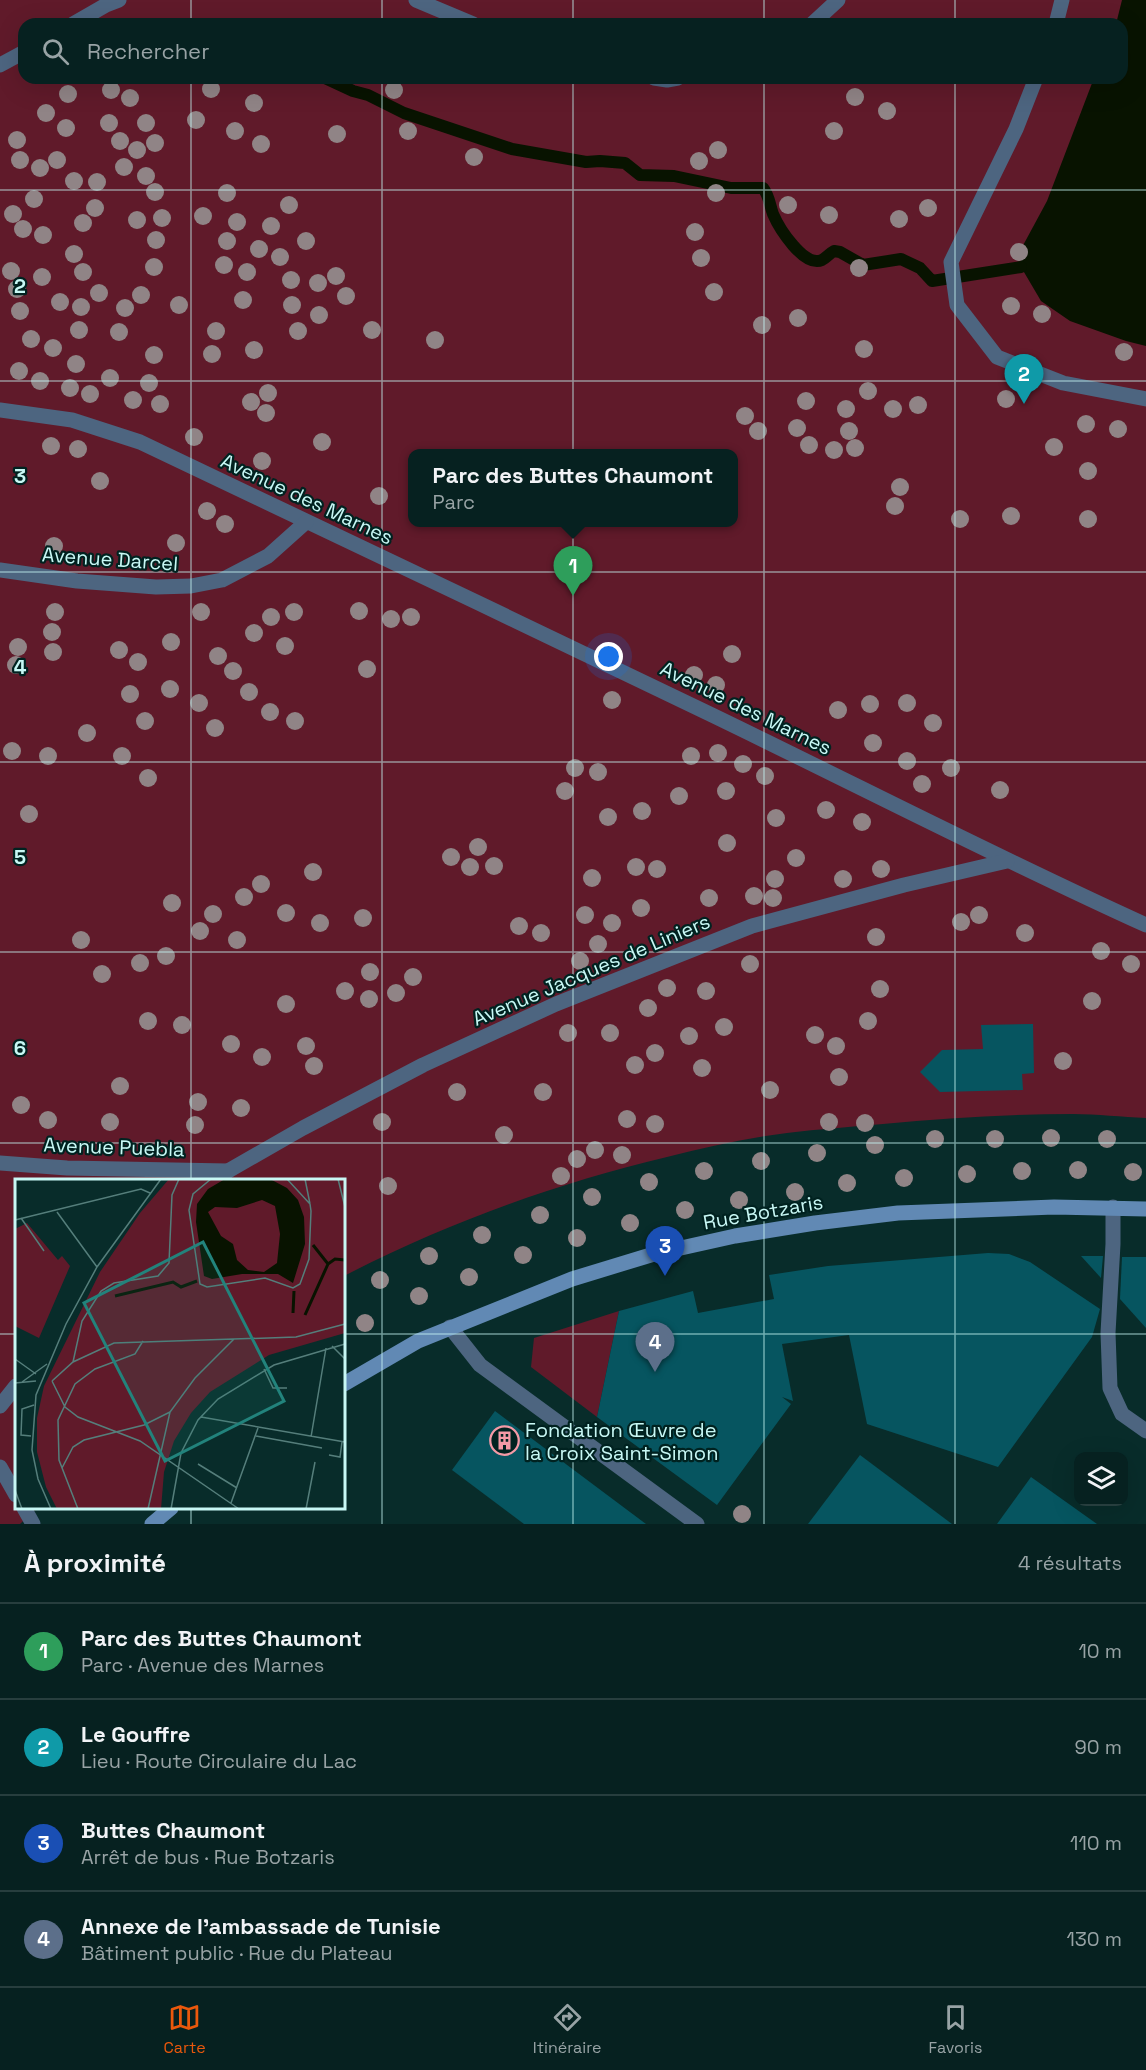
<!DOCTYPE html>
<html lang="fr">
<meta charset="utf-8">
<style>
body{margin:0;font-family:"Space Grotesk",sans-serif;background:#0f2929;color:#f1f3f6}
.controls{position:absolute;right:18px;bottom:18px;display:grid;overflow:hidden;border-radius:12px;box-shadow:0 6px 24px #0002}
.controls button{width:54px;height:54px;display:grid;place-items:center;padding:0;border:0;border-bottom:2px solid #273e3e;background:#062120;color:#f1f3f6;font:30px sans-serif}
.you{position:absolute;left:609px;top:657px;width:21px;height:21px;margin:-15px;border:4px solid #fff;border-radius:50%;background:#1a73e8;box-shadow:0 0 0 9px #1a73e833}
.badge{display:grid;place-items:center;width:39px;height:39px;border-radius:50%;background:#ea580c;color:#fff;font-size:20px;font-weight:700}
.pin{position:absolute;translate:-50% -50px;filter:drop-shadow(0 2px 3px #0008)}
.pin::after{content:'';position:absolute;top:32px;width:21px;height:18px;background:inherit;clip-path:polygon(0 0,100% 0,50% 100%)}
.popup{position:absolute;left:408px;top:449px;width:330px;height:78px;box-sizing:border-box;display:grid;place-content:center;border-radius:12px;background:#062120;filter:drop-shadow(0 2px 4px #0005);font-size:20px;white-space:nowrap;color:#98a3a5}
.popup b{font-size:22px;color:#f1f3f6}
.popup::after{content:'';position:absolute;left:50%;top:100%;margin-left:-12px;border:12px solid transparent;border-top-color:#062120}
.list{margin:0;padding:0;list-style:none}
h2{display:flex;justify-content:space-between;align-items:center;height:78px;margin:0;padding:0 24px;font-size:26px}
h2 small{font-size:20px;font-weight:400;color:#98a3a5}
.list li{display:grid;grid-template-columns:39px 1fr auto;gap:18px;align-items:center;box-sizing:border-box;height:96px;padding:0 24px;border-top:2px solid #273e3e}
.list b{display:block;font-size:22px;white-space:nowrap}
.list p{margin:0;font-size:20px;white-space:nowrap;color:#98a3a5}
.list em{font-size:20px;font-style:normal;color:#98a3a5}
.icon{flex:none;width:33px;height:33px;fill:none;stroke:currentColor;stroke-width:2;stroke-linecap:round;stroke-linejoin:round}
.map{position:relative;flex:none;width:1146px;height:1524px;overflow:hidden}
.search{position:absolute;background:#062120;box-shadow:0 6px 24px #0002;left:18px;right:18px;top:18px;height:66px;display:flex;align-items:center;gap:15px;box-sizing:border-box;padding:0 21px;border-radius:18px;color:#98a3a5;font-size:22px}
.sheet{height:462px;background:#062120}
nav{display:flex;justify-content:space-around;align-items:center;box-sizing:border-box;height:84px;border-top:2px solid #273e3e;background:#062120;font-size:16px;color:#98a3a5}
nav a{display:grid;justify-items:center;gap:3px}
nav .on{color:#ea580c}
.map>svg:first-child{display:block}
.green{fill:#601a2a;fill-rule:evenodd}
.water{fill:#081300}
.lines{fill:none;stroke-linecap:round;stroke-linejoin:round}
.stream{stroke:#081300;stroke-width:12}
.building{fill:#065560}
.lane{stroke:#4d6580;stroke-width:15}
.street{stroke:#4d6580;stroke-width:15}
.secondary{stroke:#6189b4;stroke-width:15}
.tree{fill:#908486}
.grid{fill:none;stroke:#c8f8f5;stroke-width:1.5;stroke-opacity:0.55}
.labels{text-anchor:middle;stroke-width:4.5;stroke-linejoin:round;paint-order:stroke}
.street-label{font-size:20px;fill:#c8f8f5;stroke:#002220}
.poi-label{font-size:20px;fill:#c8f8f5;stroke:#002220;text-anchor:start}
.inset-river{fill:none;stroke:#081300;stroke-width:3}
.inset-road{fill:none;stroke:#557e7b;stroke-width:1.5}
.view{fill:#22837c;fill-opacity:0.15;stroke:#22837c;stroke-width:3}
.inset-edge{fill:none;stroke:#c8f8f5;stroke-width:3}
.grid-label{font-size:20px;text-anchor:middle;font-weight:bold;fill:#c8f8f5;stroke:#002220;stroke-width:4.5;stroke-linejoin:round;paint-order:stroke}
</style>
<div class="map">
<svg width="1146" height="1524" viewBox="0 0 1146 1524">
<rect width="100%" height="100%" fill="#082c2a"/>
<g class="green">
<path d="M 0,0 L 1146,0 L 1146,1118 C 1122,1117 1097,1114 1073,1114 C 1010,1114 946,1118 883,1124 C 851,1127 819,1129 787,1133 C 747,1138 707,1147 667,1157 C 554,1184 447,1223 344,1276 L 344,1180 L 16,1180 L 16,1508 L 37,1508 L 20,1524 L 0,1524 ZM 24,24 L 1122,24 L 1122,78 L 24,78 ZM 412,454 L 734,454 L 734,522 L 412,522 Z"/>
<path d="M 619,1311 L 597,1417 L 531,1367 L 534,1338 Z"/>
</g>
<path class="water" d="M 1122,0 L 1146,0 L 1146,346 L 1126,341 L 1070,321 L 1041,301 L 1021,267 L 1020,251 L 1047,201 L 1094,78 L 1122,78 L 1122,24 L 1116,24 Z"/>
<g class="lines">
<path class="stream" d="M 325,78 L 353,91 L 368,95 L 404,113 L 512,149 L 586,162 L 600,161 L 625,163 L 640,175 L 674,176 L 731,188 L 763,188 C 769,195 770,206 773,214 C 779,228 804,268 822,260 C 826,258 830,253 834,251 L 840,252 L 863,265 L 901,259 L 920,268 L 932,281 L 1021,267"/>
</g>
<g class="building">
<path d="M 1033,1024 L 1034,1073 L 1022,1074 L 1023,1090 L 940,1092 L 920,1072 L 942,1050 L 983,1049 L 981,1025 Z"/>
<path d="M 988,1253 L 1009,1254 L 1030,1262 L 1100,1309 L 1092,1337 L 998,1467 L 867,1424 L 849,1335 L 782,1344 L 793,1401 L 782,1397 L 791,1404 L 717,1505 L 597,1417 L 619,1311 L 693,1291 L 698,1313 L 774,1299 L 769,1275 L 828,1266 Z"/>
<path d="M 1081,1256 L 1103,1256 L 1101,1278 Z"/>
<path d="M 1122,1257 L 1146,1257 L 1146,1328 L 1120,1299 Z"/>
<path d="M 495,1411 L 646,1524 L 524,1524 L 452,1470 Z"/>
<path d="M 860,1455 L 952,1524 L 808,1524 Z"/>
<path d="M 1031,1477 L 1097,1524 L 997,1524 Z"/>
</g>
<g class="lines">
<path class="lane" d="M 1113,1207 L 1113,1244 L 1108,1333 L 1110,1388 L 1122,1414 L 1146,1431"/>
<g class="street">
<path d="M 416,0 L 473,24"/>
<path d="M 73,24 L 106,5 L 119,0"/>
<path d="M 812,24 L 838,0"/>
<path d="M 1056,24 L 1062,0"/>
<path d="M 0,65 L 24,52"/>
<path d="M 654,78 L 667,80 L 678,78"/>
<path d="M 1036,78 L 1016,129 L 951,262 L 957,305 L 997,357 L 1063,383 L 1146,399"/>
<path d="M 0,410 L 72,420 L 140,442 C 330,533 522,623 712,715 C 857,785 1000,859 1146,925"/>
<path d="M 0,570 L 77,581 L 156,587 L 191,586 L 222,580 L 268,556 L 306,522"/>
<path d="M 0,1163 L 67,1168 L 228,1171"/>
<path d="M 216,1180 L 228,1171 L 303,1128 L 423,1065 L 556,1004 L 752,926 L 904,885 L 1007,861"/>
<path d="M 450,1327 L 480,1365 L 697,1524"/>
<path d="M 0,1406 L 16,1386"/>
<path d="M 0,1467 L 16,1495"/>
<path d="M 24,1508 L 33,1524"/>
</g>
<g class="secondary">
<path d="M 344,1384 L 418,1341 L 572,1279 L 654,1254 L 735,1236 L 815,1223 L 898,1213 L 1054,1207 L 1146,1209"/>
<path d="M 152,1524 L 171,1508"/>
</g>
</g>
<g class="tree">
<circle cx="211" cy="89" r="9"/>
<circle cx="111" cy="90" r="9"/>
<circle cx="394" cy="90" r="9"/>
<circle cx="68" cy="94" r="9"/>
<circle cx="855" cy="97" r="9"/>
<circle cx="130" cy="98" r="9"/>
<circle cx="254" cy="103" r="9"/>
<circle cx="887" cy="111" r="9"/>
<circle cx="46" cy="113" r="9"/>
<circle cx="196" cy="120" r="9"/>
<circle cx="109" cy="123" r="9"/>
<circle cx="146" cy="123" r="9"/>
<circle cx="66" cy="128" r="9"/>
<circle cx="235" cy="131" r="9"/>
<circle cx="408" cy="131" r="9"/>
<circle cx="834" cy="131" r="9"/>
<circle cx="337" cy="134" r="9"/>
<circle cx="17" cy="140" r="9"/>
<circle cx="120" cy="141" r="9"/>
<circle cx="155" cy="143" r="9"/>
<circle cx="261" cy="144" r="9"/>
<circle cx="137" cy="150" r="9"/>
<circle cx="718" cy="150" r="9"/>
<circle cx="474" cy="157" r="9"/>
<circle cx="20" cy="160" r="9"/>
<circle cx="57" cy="160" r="9"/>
<circle cx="699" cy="161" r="9"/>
<circle cx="124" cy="167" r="9"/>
<circle cx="40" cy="168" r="9"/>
<circle cx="146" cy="176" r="9"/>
<circle cx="74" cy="181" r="9"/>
<circle cx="97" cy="182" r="9"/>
<circle cx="155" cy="192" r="9"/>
<circle cx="227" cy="193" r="9"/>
<circle cx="716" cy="193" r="9"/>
<circle cx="34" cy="199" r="9"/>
<circle cx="289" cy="205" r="9"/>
<circle cx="788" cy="205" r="9"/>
<circle cx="95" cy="208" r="9"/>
<circle cx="928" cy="208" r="9"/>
<circle cx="13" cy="214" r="9"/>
<circle cx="829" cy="215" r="9"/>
<circle cx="203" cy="216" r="9"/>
<circle cx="162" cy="218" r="9"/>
<circle cx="899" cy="219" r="9"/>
<circle cx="137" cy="220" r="9"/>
<circle cx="237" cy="222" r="9"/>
<circle cx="83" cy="223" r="9"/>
<circle cx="271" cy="226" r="9"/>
<circle cx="23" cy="229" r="9"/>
<circle cx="695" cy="232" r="9"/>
<circle cx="43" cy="235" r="9"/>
<circle cx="156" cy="240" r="9"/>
<circle cx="227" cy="241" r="9"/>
<circle cx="306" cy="241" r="9"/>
<circle cx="259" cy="249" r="9"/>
<circle cx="1019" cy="252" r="9"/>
<circle cx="74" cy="254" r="9"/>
<circle cx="280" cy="257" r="9"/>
<circle cx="701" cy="258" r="9"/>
<circle cx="224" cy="265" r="9"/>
<circle cx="154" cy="267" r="9"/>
<circle cx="859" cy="268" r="9"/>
<circle cx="11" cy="271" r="9"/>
<circle cx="83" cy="272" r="9"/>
<circle cx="247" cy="272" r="9"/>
<circle cx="336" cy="276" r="9"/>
<circle cx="42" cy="277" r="9"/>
<circle cx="291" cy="280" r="9"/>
<circle cx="318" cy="283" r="9"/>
<circle cx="17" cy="289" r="9"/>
<circle cx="714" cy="292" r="9"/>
<circle cx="99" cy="293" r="9"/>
<circle cx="141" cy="295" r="9"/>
<circle cx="346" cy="296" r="9"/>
<circle cx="243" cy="300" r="9"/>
<circle cx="60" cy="302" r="9"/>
<circle cx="179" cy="305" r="9"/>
<circle cx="292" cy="305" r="9"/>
<circle cx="1011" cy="306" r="9"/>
<circle cx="81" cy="307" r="9"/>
<circle cx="125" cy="308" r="9"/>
<circle cx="20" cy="311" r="9"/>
<circle cx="1042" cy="314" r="9"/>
<circle cx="319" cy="315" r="9"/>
<circle cx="798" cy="318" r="9"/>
<circle cx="762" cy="325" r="9"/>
<circle cx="79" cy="330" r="9"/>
<circle cx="372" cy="330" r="9"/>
<circle cx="216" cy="331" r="9"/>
<circle cx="298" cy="331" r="9"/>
<circle cx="119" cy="332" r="9"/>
<circle cx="31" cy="339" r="9"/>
<circle cx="435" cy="340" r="9"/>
<circle cx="53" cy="348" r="9"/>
<circle cx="864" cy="349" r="9"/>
<circle cx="254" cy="350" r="9"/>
<circle cx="1124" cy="352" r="9"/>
<circle cx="212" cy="354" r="9"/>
<circle cx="154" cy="355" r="9"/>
<circle cx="76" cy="364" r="9"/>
<circle cx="19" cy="371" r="9"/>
<circle cx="110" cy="378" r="9"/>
<circle cx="40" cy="381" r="9"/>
<circle cx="149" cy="383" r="9"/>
<circle cx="70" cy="388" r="9"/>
<circle cx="868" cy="391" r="9"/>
<circle cx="268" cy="393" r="9"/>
<circle cx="90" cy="394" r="9"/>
<circle cx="1006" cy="399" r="9"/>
<circle cx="133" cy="400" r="9"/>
<circle cx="806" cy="401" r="9"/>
<circle cx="251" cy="402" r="9"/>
<circle cx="160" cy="404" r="9"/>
<circle cx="918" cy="405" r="9"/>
<circle cx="846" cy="409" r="9"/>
<circle cx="893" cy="409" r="9"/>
<circle cx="266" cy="413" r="9"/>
<circle cx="745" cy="416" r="9"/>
<circle cx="1086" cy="424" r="9"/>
<circle cx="797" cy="428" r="9"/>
<circle cx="1118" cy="429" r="9"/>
<circle cx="758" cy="431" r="9"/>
<circle cx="849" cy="431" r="9"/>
<circle cx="194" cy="437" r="9"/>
<circle cx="322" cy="442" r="9"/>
<circle cx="809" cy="445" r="9"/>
<circle cx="51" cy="446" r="9"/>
<circle cx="1054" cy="447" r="9"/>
<circle cx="855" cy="448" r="9"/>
<circle cx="78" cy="449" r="9"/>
<circle cx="834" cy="450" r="9"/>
<circle cx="262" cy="461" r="9"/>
<circle cx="1088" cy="471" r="9"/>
<circle cx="100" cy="481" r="9"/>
<circle cx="900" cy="487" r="9"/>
<circle cx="379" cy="496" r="9"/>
<circle cx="895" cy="506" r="9"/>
<circle cx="207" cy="511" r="9"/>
<circle cx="1011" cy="516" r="9"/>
<circle cx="960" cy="519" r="9"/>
<circle cx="1088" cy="519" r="9"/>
<circle cx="225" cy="524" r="9"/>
<circle cx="176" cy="543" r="9"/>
<circle cx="54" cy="546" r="9"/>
<circle cx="359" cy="611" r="9"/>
<circle cx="55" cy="612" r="9"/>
<circle cx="201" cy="612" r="9"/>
<circle cx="294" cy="612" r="9"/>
<circle cx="271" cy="617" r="9"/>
<circle cx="411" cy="617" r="9"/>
<circle cx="391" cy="619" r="9"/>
<circle cx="52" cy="632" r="9"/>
<circle cx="254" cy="633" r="9"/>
<circle cx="171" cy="642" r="9"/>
<circle cx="285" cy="646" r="9"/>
<circle cx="18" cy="647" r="9"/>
<circle cx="119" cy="650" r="9"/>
<circle cx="53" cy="652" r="9"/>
<circle cx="732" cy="654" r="9"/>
<circle cx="218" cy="656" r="9"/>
<circle cx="138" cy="662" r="9"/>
<circle cx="16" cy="665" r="9"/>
<circle cx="367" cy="669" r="9"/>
<circle cx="233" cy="671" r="9"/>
<circle cx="694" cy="675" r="9"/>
<circle cx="716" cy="685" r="9"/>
<circle cx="170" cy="689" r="9"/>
<circle cx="249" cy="692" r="9"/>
<circle cx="130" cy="694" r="9"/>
<circle cx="612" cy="700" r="9"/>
<circle cx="199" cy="703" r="9"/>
<circle cx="907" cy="703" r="9"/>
<circle cx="870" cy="704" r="9"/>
<circle cx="838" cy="710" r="9"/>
<circle cx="270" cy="712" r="9"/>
<circle cx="145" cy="721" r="9"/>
<circle cx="295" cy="721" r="9"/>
<circle cx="933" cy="723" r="9"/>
<circle cx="215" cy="728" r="9"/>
<circle cx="87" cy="733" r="9"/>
<circle cx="873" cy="743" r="9"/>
<circle cx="12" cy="751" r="9"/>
<circle cx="718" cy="753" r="9"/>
<circle cx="48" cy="756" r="9"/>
<circle cx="122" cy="756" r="9"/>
<circle cx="691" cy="756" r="9"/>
<circle cx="907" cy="761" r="9"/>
<circle cx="743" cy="764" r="9"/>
<circle cx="575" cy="768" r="9"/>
<circle cx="951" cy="768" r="9"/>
<circle cx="598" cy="772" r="9"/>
<circle cx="765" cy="776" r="9"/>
<circle cx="148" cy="778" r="9"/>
<circle cx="922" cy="784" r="9"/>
<circle cx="1000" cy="790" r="9"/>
<circle cx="565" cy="791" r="9"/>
<circle cx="726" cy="791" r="9"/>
<circle cx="679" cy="796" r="9"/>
<circle cx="826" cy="810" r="9"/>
<circle cx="642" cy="811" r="9"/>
<circle cx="29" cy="814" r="9"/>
<circle cx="608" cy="817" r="9"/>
<circle cx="776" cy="818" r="9"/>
<circle cx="862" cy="822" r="9"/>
<circle cx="727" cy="843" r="9"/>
<circle cx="478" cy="847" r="9"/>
<circle cx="451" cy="857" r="9"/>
<circle cx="796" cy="858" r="9"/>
<circle cx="494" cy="866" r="9"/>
<circle cx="470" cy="867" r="9"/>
<circle cx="636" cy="867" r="9"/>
<circle cx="657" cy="869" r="9"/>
<circle cx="881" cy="869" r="9"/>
<circle cx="313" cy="872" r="9"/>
<circle cx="592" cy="878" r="9"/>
<circle cx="775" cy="879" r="9"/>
<circle cx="843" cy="879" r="9"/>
<circle cx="261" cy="884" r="9"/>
<circle cx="754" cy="896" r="9"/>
<circle cx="244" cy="897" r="9"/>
<circle cx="709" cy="898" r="9"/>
<circle cx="773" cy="898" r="9"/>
<circle cx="172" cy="903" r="9"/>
<circle cx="641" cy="908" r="9"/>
<circle cx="286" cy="913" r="9"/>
<circle cx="213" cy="914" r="9"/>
<circle cx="585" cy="915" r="9"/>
<circle cx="979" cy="915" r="9"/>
<circle cx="363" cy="918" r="9"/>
<circle cx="961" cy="922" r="9"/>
<circle cx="320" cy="923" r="9"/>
<circle cx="612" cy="923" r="9"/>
<circle cx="519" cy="926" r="9"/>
<circle cx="200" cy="931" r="9"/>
<circle cx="541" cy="933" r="9"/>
<circle cx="1025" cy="933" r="9"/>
<circle cx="876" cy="937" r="9"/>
<circle cx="81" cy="940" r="9"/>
<circle cx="237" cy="940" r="9"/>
<circle cx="598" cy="944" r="9"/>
<circle cx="1101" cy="951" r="9"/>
<circle cx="166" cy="956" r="9"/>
<circle cx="580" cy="961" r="9"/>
<circle cx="140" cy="963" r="9"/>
<circle cx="750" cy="964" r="9"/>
<circle cx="1131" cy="964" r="9"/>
<circle cx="370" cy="972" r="9"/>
<circle cx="102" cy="974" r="9"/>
<circle cx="413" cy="977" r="9"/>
<circle cx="667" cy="988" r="9"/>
<circle cx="880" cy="989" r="9"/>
<circle cx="345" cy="991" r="9"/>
<circle cx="706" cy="991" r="9"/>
<circle cx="396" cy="993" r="9"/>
<circle cx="369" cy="999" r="9"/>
<circle cx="1092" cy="1001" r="9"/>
<circle cx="286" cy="1004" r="9"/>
<circle cx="648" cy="1008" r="9"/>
<circle cx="148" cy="1021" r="9"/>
<circle cx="868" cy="1021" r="9"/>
<circle cx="182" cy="1025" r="9"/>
<circle cx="724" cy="1027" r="9"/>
<circle cx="568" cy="1033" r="9"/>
<circle cx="610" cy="1033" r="9"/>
<circle cx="815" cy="1035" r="9"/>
<circle cx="689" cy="1036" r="9"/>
<circle cx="231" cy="1044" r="9"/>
<circle cx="306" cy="1046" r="9"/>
<circle cx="836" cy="1046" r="9"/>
<circle cx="655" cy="1053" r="9"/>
<circle cx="262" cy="1057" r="9"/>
<circle cx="1063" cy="1061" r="9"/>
<circle cx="635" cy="1065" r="9"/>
<circle cx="314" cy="1066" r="9"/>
<circle cx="702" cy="1068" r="9"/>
<circle cx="839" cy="1077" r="9"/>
<circle cx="120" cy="1086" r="9"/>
<circle cx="770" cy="1090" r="9"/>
<circle cx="457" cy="1092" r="9"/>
<circle cx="543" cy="1092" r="9"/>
<circle cx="198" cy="1102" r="9"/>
<circle cx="21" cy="1105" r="9"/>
<circle cx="241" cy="1108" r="9"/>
<circle cx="627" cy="1119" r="9"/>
<circle cx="48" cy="1120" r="9"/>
<circle cx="110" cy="1122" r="9"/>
<circle cx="382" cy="1122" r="9"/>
<circle cx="829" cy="1122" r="9"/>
<circle cx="865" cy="1123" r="9"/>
<circle cx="655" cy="1124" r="9"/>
<circle cx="195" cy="1125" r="9"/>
<circle cx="504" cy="1135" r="9"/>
<circle cx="1051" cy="1138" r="9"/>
<circle cx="935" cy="1139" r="9"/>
<circle cx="995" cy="1139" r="9"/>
<circle cx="1107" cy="1139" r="9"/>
<circle cx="875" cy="1145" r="9"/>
<circle cx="595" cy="1150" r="9"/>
<circle cx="817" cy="1153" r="9"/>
<circle cx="622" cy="1155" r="9"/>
<circle cx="577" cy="1159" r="9"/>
<circle cx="761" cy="1161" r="9"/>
<circle cx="1078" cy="1170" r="9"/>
<circle cx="704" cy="1171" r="9"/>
<circle cx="1022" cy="1171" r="9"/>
<circle cx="1133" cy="1172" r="9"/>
<circle cx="967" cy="1174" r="9"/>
<circle cx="561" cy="1176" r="9"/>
<circle cx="904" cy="1178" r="9"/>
<circle cx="649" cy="1182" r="9"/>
<circle cx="847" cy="1183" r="9"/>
<circle cx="388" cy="1186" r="9"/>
<circle cx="795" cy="1192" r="9"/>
<circle cx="592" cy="1197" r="9"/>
<circle cx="739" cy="1200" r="9"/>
<circle cx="685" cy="1210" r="9"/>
<circle cx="540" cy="1215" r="9"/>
<circle cx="630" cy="1223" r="9"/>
<circle cx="482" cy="1235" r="9"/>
<circle cx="577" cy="1238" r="9"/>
<circle cx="523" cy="1255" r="9"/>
<circle cx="429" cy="1256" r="9"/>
<circle cx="469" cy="1277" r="9"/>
<circle cx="380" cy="1280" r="9"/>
<circle cx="419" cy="1296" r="9"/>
<circle cx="365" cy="1323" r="9"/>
<circle cx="742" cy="1514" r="9"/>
</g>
<path class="grid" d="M 191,0 L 191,24M 382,0 L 382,24M 573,0 L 573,24M 764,0 L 764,24M 955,0 L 955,24M 191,78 L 191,1180M 382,78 L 382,1524M 573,78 L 573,1524M 764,78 L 764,1524M 955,78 L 955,1524M 0,190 L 1146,190M 0,381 L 1146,381M 0,572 L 1146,572M 0,762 L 1146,762M 0,952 L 1146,952M 0,1143 L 1146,1143M 0,1334 L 16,1334M 344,1334 L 1146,1334M 191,1508 L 191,1524"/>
<defs>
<symbol id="building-ring" viewBox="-11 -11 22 22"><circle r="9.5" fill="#002220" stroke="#f49aa6" stroke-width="1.5"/><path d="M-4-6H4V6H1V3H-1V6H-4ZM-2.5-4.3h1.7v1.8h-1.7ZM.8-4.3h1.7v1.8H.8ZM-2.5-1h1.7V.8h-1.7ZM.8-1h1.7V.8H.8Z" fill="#f49aa6"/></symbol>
</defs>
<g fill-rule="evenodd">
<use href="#building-ring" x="488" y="1424" width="33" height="33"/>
</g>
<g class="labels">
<g class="street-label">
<text transform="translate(307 499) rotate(25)" y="7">Avenue des Marnes</text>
<text transform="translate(110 559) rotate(4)" y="7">Avenue Darcel</text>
<text transform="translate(746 708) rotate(26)" y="7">Avenue des Marnes</text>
<text transform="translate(591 970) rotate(-23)" y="7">Avenue Jacques de Liniers</text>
<text transform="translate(114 1147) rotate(2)" y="7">Avenue Puebla</text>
<text transform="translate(763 1212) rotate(-10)" y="7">Rue Botzaris</text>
</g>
<g class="poi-label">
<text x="525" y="1437">Fondation Œuvre de<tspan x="525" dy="23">la Croix Saint-Simon</tspan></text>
</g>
</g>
<g transform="translate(15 1179)">
<rect width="330" height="330" fill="#082c2a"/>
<path d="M 154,0 L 330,0 L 330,154 L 254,176 L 195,213 L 176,234 L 159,262 L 149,293 L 146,330 L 42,330 L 31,308 L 22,273 L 22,239 L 29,207 L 85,93 L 125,34 ZM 12,44 L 43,81 L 47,77 L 55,87 L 24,159 L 0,147 L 0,50 Z" fill="#601a2a"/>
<path d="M 210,0 L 255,0 L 272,9 L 283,21 L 289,38 L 290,65 L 278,104 L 263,95 L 227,95 L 197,100 L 189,97 L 181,43 L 182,25 L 193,10 ZM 247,21 L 260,27 L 265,55 L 262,84 L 249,93 L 233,91 L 222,81 L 218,65 L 206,57 L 193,33 L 200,28 L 222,29 Z" fill="#081300" fill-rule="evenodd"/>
<path class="inset-river" d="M 298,66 L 313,85 L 320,80 L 330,81M 100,117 L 158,103 L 166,108 L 182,102M 278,134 L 279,112M 290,136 L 313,85"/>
<path class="inset-road" d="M 196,0 L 178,15 L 174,31 L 185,105 L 192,108 L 250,99 L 278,109 L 285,105 L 294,80 L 296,32 L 295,25 L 272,0M 290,0 L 295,25M 323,0 L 330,28M 42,33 L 82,88M 6,39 L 29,72M 0,41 L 126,10 L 135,14M 317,167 L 330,180M 0,180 L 21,195M 58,183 L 67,142 L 86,112 L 99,104 L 143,97 L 154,84 L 157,16 L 164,0M 249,190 L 258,209 L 272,209M 37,202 L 58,183 L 99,164 L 281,158 L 330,145M 37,202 L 50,228 L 63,238 L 125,262 L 224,330M 7,203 L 32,185M 0,204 L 21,202M 186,238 L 330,263M 16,257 L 6,256 L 7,230 L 19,226M 241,257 L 307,269M 296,258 L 311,169M 314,276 L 325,278 L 327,263M 183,285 L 222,309M 47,289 L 58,268 L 69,261 L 129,246 L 155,233M 0,311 L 7,330M 216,324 L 243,249M 36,330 L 23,300 L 17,271 L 21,216 L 51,145 L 82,88 L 146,0M 63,330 L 44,281 L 43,241 L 60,205 L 80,190 L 120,175 L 128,162M 133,330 L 155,233 L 180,199 L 219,160M 156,330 L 166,274 L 183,241 L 203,220 L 259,186 L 330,165M 291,330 L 300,283"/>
<path class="view" d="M 188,63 L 269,222 L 150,282 L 69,124 Z"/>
<rect width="330" height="330" class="inset-edge"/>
</g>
<g class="grid-label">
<text x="20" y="293">2</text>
<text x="20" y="483">3</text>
<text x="20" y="674">4</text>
<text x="20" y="864">5</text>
<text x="20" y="1055">6</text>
</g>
</svg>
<div class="controls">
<button><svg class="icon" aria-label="layers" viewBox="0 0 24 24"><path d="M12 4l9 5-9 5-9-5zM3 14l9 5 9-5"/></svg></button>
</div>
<div class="you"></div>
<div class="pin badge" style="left:573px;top:596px;background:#2e9e5b">1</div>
<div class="popup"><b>Parc des Buttes Chaumont</b>Parc</div>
<div class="pin badge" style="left:1024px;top:404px;background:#0f9aa8">2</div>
<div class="pin badge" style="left:665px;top:1276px;background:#1a4fb4">3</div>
<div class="pin badge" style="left:655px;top:1372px;background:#5c6f8a">4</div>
<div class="search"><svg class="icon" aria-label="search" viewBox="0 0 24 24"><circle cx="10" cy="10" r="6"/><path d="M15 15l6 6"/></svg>Rechercher</div>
</div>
<section class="sheet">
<h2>À proximité<small>4 résultats</small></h2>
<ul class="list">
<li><span class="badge" style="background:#2e9e5b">1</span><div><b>Parc des Buttes Chaumont</b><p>Parc · Avenue des Marnes</p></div><em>10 m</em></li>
<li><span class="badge" style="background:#0f9aa8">2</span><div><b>Le Gouffre</b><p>Lieu · Route Circulaire du Lac</p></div><em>90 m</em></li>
<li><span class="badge" style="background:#1a4fb4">3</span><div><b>Buttes Chaumont</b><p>Arrêt de bus · Rue Botzaris</p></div><em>110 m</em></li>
<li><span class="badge" style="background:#5c6f8a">4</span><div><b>Annexe de l'ambassade de Tunisie</b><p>Bâtiment public · Rue du Plateau</p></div><em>130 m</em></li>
</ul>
</section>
<nav>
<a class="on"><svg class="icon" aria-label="map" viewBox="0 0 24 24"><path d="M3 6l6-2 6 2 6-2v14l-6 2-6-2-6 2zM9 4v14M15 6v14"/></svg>Carte</a>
<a><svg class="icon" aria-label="directions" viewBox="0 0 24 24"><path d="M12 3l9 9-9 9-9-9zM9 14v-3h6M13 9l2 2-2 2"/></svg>Itinéraire</a>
<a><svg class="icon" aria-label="saved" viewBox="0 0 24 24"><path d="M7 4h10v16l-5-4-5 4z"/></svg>Favoris</a>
</nav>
